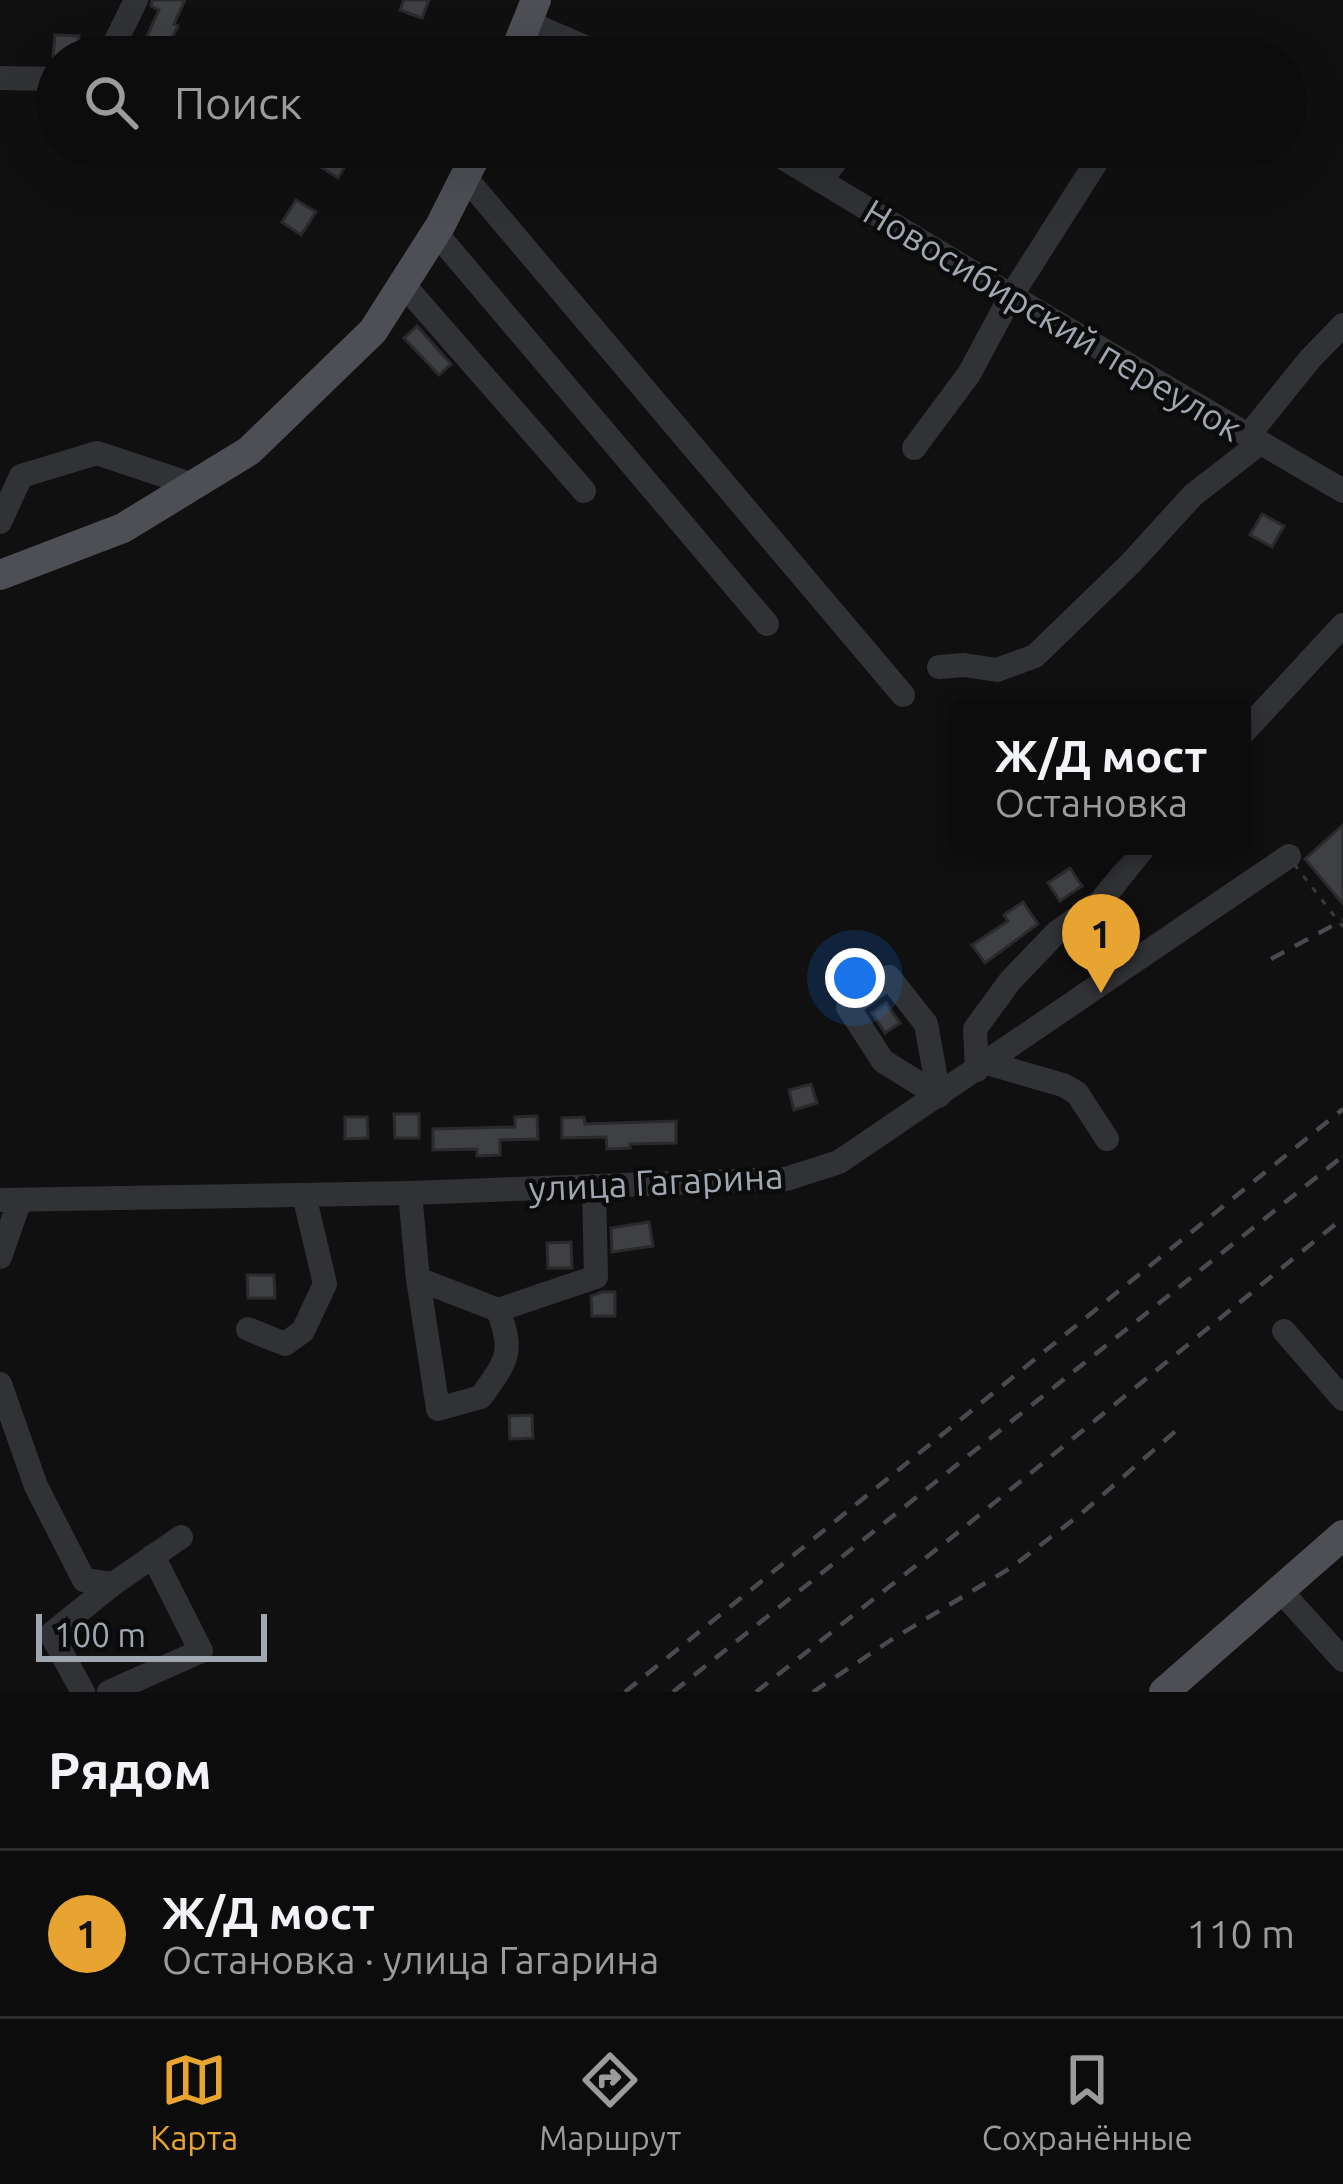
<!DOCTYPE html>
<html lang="ru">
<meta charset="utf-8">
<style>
body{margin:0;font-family:Ubuntu,sans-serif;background:#151516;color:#f1f3f6}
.scale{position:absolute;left:36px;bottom:30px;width:231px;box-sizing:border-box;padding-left:12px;border:6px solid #a1a7b1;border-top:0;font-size:33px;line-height:42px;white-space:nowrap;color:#a1a7b1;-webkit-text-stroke:9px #0b0b0c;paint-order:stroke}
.you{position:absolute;left:855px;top:978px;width:42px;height:42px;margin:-30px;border:9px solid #fff;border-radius:50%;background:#1a73e8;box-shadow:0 0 0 18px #1a73e833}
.badge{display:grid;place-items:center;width:78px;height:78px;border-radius:50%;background:#e8a430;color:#111;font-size:39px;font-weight:700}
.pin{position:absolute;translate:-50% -99px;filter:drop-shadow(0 3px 6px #0008)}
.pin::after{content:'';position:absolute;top:63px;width:42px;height:36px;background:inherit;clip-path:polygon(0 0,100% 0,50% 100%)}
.popup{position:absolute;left:951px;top:699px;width:300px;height:156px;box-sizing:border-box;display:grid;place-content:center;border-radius:12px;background:#0c0c0d;filter:drop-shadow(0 3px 9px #0005);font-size:39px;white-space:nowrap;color:#9a9b9d}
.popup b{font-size:45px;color:#f1f3f6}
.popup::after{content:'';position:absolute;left:50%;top:100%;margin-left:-24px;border:24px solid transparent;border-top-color:#0c0c0d}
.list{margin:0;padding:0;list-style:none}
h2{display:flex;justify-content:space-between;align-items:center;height:156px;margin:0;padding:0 48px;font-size:51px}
h2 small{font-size:39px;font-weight:400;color:#9a9b9d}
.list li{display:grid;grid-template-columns:78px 1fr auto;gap:36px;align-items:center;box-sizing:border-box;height:168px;padding:0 48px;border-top:3px solid #2c2c2e}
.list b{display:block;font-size:45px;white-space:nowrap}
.list p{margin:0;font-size:39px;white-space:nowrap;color:#9a9b9d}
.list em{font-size:39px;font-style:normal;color:#9a9b9d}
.icon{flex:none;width:66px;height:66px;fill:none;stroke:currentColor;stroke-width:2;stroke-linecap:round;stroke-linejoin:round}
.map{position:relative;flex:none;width:1343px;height:1692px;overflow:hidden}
.search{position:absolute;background:#0c0c0d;box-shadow:0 12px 48px #0002;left:36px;right:36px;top:36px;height:132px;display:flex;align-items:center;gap:30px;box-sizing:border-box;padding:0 42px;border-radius:66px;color:#9a9b9d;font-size:45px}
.sheet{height:324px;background:#0c0c0d}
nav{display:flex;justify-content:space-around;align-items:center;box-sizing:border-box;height:168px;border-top:3px solid #2c2c2e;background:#0c0c0d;font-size:33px;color:#9a9b9d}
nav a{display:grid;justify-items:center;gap:6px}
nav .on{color:#e8a430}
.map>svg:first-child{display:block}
.building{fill:#3f4044;stroke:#2a2a2d;stroke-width:3}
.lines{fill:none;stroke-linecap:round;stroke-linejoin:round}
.path{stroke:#37393d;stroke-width:3;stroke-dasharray:6 9;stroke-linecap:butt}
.minor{stroke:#313236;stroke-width:24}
.major{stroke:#4d4f55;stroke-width:30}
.rail{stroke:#484a4f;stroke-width:4.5;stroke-dasharray:15 12;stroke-linecap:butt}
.path-bridge{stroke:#37393d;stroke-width:3;stroke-dasharray:6 9;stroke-linecap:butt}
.labels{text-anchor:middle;stroke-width:9;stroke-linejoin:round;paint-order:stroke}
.street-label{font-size:36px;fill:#a1a7b1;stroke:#0b0b0c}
</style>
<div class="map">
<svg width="1343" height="1692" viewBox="0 0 1343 1692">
<rect width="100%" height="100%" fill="#101011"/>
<g class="building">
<path d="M 152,0 L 185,0 L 174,24 L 178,26 L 168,46 L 147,36 L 159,10 L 151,6 Z"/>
<path d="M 404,0 L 429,0 L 422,18 L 400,10 Z"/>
<path d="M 55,35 L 79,36 L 77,57 L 53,57 Z"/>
<path d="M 330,148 L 349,160 L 338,178 L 319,166 Z"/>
<path d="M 296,200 L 316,212 L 301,235 L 282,222 Z"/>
<path d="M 417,326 L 451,364 L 439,375 L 404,338 Z"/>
<path d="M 1262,514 L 1284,526 L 1272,547 L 1250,535 Z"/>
<path d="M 1343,825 L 1343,904 L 1305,859 Z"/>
<path d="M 1070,868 L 1082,886 L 1060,901 L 1048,883 Z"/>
<path d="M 1023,902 L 1038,924 L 985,963 L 972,945 L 1008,921 L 1004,915 Z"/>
<path d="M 886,1003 L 900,1023 L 885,1033 L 872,1013 Z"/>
<path d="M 811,1084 L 817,1103 L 794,1110 L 789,1090 Z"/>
<path d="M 394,1114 L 419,1114 L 419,1138 L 395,1138 Z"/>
<path d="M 537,1116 L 538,1139 L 500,1140 L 500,1155 L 477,1156 L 477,1149 L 433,1150 L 433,1129 L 515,1127 L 515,1117 Z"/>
<path d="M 345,1117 L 367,1117 L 368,1138 L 345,1139 Z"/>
<path d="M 584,1117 L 585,1124 L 676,1121 L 676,1143 L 630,1144 L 630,1148 L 607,1149 L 606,1137 L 562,1138 L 562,1118 Z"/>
<path d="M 649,1222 L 653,1246 L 612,1252 L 611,1228 Z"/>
<path d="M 571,1242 L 572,1268 L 548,1268 L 547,1243 Z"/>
<path d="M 247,1275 L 274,1275 L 275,1298 L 248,1298 Z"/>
<path d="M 602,1292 L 615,1292 L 615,1316 L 592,1316 L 591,1296 Z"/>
<path d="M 532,1415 L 533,1438 L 510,1439 L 509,1416 Z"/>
</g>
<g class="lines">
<path class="path" d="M 860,164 L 883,147"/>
<g class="minor">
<path d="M 527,22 L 608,57"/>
<path d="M 108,57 L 136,0"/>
<path d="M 911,57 L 914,54"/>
<path d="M 0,78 L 57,79"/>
<path d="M 765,147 L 1025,304 L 1343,491"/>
<path d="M 465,177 L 903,695"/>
<path d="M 821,181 L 846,147"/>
<path d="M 436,233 L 767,624"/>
<path d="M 403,284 L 584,491"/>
<path d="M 1248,436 L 1310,359 L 1343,325"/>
<path d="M 914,448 L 969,374 L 1011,296 L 1106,147"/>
<path d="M 0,522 L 21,476 L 97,453 L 193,485"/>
<path d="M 939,667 L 964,665 L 997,670 L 1035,656 L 1131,563 L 1193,495 L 1260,443"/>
<path d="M 1242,734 L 1343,625"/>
<path d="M 889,977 L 926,1024 L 939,1096 L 883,1061 L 848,1007 Z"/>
<path d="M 987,1063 L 1063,1085 L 1077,1093 L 1107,1139"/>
<path d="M 977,1070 L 975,1029 L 1010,981 L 1056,933 L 1101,901 L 1145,846"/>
<path d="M 410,1193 L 418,1279 L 438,1409 L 481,1397 C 506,1361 515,1354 498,1310 L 418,1279"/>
<path d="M 0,1200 L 410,1193 L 786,1179 L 839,1162 L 1289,856"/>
<path d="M 0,1257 L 20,1200"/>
<path d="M 498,1310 L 596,1277 L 594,1187"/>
<path d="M 248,1329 L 285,1344 L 303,1331 L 325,1284 L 304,1195"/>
<path d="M 1284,1331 L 1343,1399"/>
<path d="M 0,1384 L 36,1486 L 84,1580 L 113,1584 L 181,1537"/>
<path d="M 1280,1590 L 1343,1660"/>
<path d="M 83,1692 L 51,1634 L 113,1584"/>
<path d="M 109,1692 L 201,1651 L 153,1556"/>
</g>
<g class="major">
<path d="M 513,57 L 536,0"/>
<path d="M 0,575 L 123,528 L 249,451 L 373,331 L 440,226 L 480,147"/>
<path d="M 1164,1692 L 1343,1535"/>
</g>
<g class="rail">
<path d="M 1271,959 L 1343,920"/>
<path d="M 625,1692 L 1343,1109"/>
<path d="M 673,1692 L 1343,1156"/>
<path d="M 756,1692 L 956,1534 L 1343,1218"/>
<path d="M 813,1692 L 891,1640 L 1012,1567 L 1082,1513 L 1179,1428"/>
</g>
<path class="path-bridge" d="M 1294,864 L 1343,927"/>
</g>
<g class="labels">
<g class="street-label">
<text transform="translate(1053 320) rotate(31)" y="13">Новосибирский переулок</text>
<text transform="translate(656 1182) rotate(-3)" y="13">улица Гагарина</text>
</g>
</g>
</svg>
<div class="scale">100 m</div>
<div class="you"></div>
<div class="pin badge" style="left:1101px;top:993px">1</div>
<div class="popup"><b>Ж/Д мост</b>Остановка</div>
<div class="search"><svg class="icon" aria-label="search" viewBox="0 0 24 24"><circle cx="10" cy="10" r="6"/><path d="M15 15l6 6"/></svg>Поиск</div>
</div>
<section class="sheet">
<h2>Рядом<small></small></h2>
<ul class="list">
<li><span class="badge">1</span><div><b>Ж/Д мост</b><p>Остановка · улица Гагарина</p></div><em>110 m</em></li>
</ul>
</section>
<nav>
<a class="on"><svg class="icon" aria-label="map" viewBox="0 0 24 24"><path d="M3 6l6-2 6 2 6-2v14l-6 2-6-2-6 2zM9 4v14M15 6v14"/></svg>Карта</a>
<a><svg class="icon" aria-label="directions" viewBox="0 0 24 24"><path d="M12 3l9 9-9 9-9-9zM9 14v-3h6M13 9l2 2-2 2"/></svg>Маршрут</a>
<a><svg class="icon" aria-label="saved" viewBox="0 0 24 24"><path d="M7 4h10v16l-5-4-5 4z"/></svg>Сохранённые</a>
</nav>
